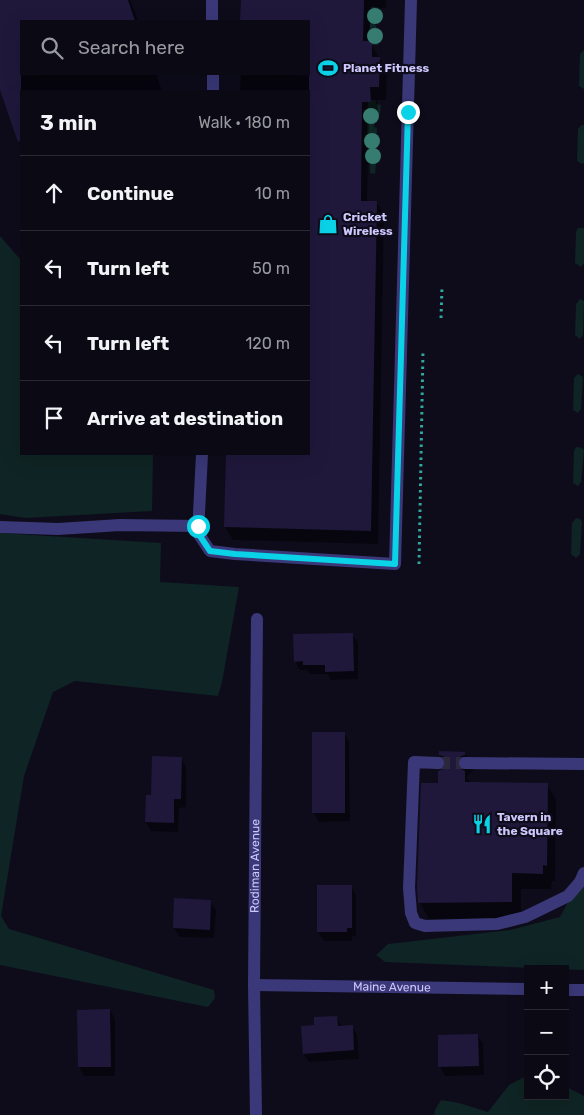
<!DOCTYPE html>
<meta charset="utf-8">
<style>
body{margin:0;font-family:Rubik,sans-serif;background:#181722;color:#f1f3f6}
.controls{position:absolute;right:15px;bottom:15px;display:grid;overflow:hidden;border-radius:0px;box-shadow:0 5px 20px #0002}
.controls button{width:45px;height:45px;display:grid;place-items:center;padding:0;border:0;border-bottom:1px solid #2a2a34;background:#0a0914;color:#f1f3f6;font:25px sans-serif}
.stop{position:absolute;width:15px;height:15px;margin:-11px;border:4px solid #0ad2e7;border-radius:50%;background:#fff}
.stop.end{background:#0ad2e7;border-color:#fff;box-shadow:0 1px 5px #0008}
.list{margin:0;padding:0;list-style:none}
h2{display:flex;justify-content:space-between;align-items:center;height:65px;margin:0;padding:0 20px;font-size:21px}
h2 small{font-size:16px;font-weight:400;color:#999aa0}
.list li{display:grid;grid-template-columns:32px 1fr auto;gap:15px;align-items:center;box-sizing:border-box;height:75px;padding:0 20px;border-top:1px solid #2a2a34}
.list b{display:block;font-size:19px;white-space:nowrap}
.list em{font-size:16px;font-style:normal;color:#999aa0}
.icon{flex:none;width:28px;height:28px;fill:none;stroke:currentColor;stroke-width:2;stroke-linecap:round;stroke-linejoin:round}
.map{position:relative;flex:none;width:584px;height:1115px;overflow:hidden}
.search{position:absolute;background:#0a0914;box-shadow:0 5px 20px #0002;left:20px;top:20px;width:290px;height:55px;display:flex;align-items:center;gap:12px;box-sizing:border-box;padding:0 18px;border-radius:0px;color:#999aa0;font-size:19px}
.panel{position:absolute;background:#0a0914;box-shadow:0 5px 20px #0002;left:20px;top:90px;width:290px;height:365px;border-radius:0px}
.map>svg:first-child{display:block}
.green{fill:#0f2424}
.shadow{fill:#0007}
.building{fill:#1f183b}
.lines{fill:none;stroke-linecap:round;stroke-linejoin:round}
.minor-tunnel{stroke:#2b283d;stroke-width:12;stroke-dasharray:12 6;stroke-linecap:butt}
.path{stroke:#31a7a0;stroke-width:3;stroke-dasharray:2.5 4;stroke-linecap:butt}
.minor{stroke:#3a3878;stroke-width:12}
.tree{fill:#377c71}
.route{stroke:#0ad2e7;stroke-width:6}
.labels{text-anchor:middle;stroke-width:4.5;stroke-linejoin:round;paint-order:stroke}
.poi-label{font-size:12px;font-weight:bold;fill:#cec8fd;stroke:#0e0c1b;text-anchor:start}
.street-label{font-size:12px;fill:#cec8fd;stroke:#0e0c1b}
</style>
<div class="map">
<svg width="584" height="1115" viewBox="0 0 584 1115">
<rect width="100%" height="100%" fill="#0e0c1b"/>
<g class="green">
<path d="M 372,6 L 377,7 L 377,11 L 380,11 L 380,18 L 376,19 L 375,24 L 378,31 L 382,31 L 382,40 L 377,40 L 378,45 L 372,45 L 372,41 L 368,41 Z"/>
<path d="M 584,50 L 584,89 L 579,86 L 580,54 Z"/>
<path d="M 371,100 L 376,100 L 376,104 L 381,105 L 380,114 L 375,114 L 374,127 L 377,128 L 376,151 L 380,152 L 380,162 L 376,162 L 375,174 L 370,173 L 370,162 L 366,162 L 368,102 L 371,102 Z"/>
<path d="M 582,125 L 584,125 L 584,163 L 582,164 L 577,161 L 578,129 Z"/>
<path d="M 578,228 L 584,228 L 584,263 L 581,267 L 575,263 L 576,232 Z"/>
<path d="M 0,236 L 19,258 L 21,259 L 21,454 L 153,454 L 152,511 L 25,518 L 0,514 Z"/>
<path d="M 580,299 L 584,301 L 583,335 L 580,339 L 575,335 L 576,304 Z"/>
<path d="M 578,374 L 583,377 L 581,409 L 578,413 L 573,410 L 574,378 Z"/>
<path d="M 576,447 L 582,448 L 584,450 L 581,482 L 578,486 L 573,483 L 574,451 Z"/>
<path d="M 576,518 L 580,519 L 582,522 L 580,554 L 576,558 L 571,554 L 572,523 Z"/>
<path d="M 0,533 L 161,543 L 160,582 L 239,587 L 222,682 L 218,696 L 75,681 L 53,692 L 24,776 L 1,916 L 9,929 L 214,990 L 215,998 L 208,1007 L 0,965 Z"/>
<path d="M 584,884 L 584,970 L 385,962 L 376,955 L 388,944 L 510,930 L 560,917 L 568,902 Z"/>
<path d="M 528,1075 L 528,1096 L 565,1096 L 565,1086 L 584,1096 L 584,1115 L 434,1115 L 435,1110 L 441,1100 L 459,1103 L 488,1112 L 509,1085 Z"/>
</g>
<g class="shadow">
<path d="M 0,0 L 130,0 L 138,21 L 21,21 L 21,74 L 156,74 L 162,91 L 21,91 L 21,149 L 0,86 Z"/>
<path d="M 242,0 L 386,0 L 386,8 L 370,7 L 370,42 L 387,71 L 386,100 L 377,100 L 378,115 L 369,115 L 367,202 L 377,202 L 384,215 L 378,544 L 233,540 L 225,527 L 227,454 L 309,454 L 309,91 L 240,91 L 241,74 L 309,74 L 309,21 L 242,21 Z"/>
<path d="M 352,634 L 358,643 L 358,679 L 331,680 L 328,674 L 310,674 L 307,670 L 300,670 L 295,661 Z"/>
<path d="M 344,733 L 349,742 L 350,821 L 319,822 L 314,813 Z"/>
<path d="M 465,753 L 474,769 L 467,777 L 471,783 L 547,784 L 556,800 L 555,881 L 552,881 L 551,889 L 521,889 L 521,918 L 429,919 L 420,903 L 439,784 L 446,766 L 440,755 Z"/>
<path d="M 181,758 L 186,767 L 186,807 L 179,808 L 178,832 L 151,831 L 146,822 L 152,796 Z"/>
<path d="M 351,886 L 356,895 L 356,937 L 352,936 L 352,941 L 324,941 L 318,932 Z"/>
<path d="M 210,901 L 216,910 L 214,938 L 180,937 L 174,928 Z"/>
<path d="M 110,1010 L 115,1019 L 115,1076 L 84,1076 L 79,1067 Z"/>
<path d="M 336,1017 L 342,1027 L 352,1026 L 357,1035 L 359,1059 L 309,1062 L 304,1054 Z"/>
<path d="M 477,1035 L 483,1044 L 484,1075 L 445,1076 L 440,1067 Z"/>
</g>
<g class="building">
<path d="M 0,0 L 128,0 L 135,21 L 21,21 L 21,141 L 18,142 L 0,90 Z"/>
<path d="M 241,0 L 364,0 L 363,41 L 372,41 L 372,57 L 380,57 L 379,87 L 370,87 L 371,102 L 362,102 L 361,201 L 377,201 L 371,531 L 224,527 L 226,454 L 309,454 L 309,21 L 240,21 Z"/>
<path d="M 353,633 L 354,671 L 325,672 L 325,665 L 303,665 L 303,661 L 294,662 L 293,634 Z"/>
<rect x="312" y="732" width="33" height="81"/>
<path d="M 439,751 L 465,752 L 465,755 L 461,756 L 457,762 L 458,767 L 465,771 L 465,782 L 548,783 L 547,866 L 543,865 L 543,874 L 512,873 L 512,902 L 418,903 L 417,888 L 421,783 L 438,783 L 438,771 L 445,768 L 446,763 L 443,756 L 439,755 Z"/>
<path d="M 152,756 L 182,757 L 181,799 L 174,799 L 174,823 L 145,822 L 146,795 L 151,795 Z"/>
<path d="M 317,885 L 352,885 L 352,928 L 347,928 L 347,932 L 317,932 Z"/>
<path d="M 174,898 L 211,900 L 210,930 L 173,928 Z"/>
<path d="M 110,1009 L 111,1067 L 78,1067 L 77,1010 Z"/>
<path d="M 337,1016 L 338,1026 L 353,1025 L 354,1050 L 303,1054 L 301,1026 L 314,1025 L 314,1017 Z"/>
<path d="M 478,1034 L 479,1066 L 438,1067 L 438,1035 Z"/>
</g>
<g class="lines">
<path class="minor-tunnel" d="M 438,763 L 465,763"/>
<g class="path">
<path d="M 441,318 L 442,286"/>
<path d="M 419,564 L 423,350"/>
</g>
<g class="minor">
<path d="M 212,0 L 212,21"/>
<path d="M 213,74 L 213,91"/>
<path d="M 202,454 L 198,533 L 210,551 L 235,554 L 395,564 L 411,0"/>
<path d="M 0,527 L 58,529 L 120,525 L 198,526"/>
<path d="M 438,763 L 414,762 L 409,888 L 411,913 L 415,923 L 425,926 L 497,924 L 525,917 L 568,896 L 580,882 L 584,873"/>
<path d="M 465,763 L 584,764"/>
<path id="s1" d="M 254,985 L 528,989"/>
<path d="M 565,990 L 584,990"/>
<path id="s2" d="M 256,1115 L 254,985 L 257,619"/>
</g>
</g>
<g class="tree">
<circle cx="375" cy="16" r="8"/>
<circle cx="375" cy="36" r="8"/>
<circle cx="371" cy="116" r="8"/>
<circle cx="372" cy="141" r="8"/>
<circle cx="373" cy="156" r="8"/>
</g>
<g class="lines">
<path class="route" d="M 198,526 L 198,533 L 210,551 L 235,554 L 395,564 L 408,112"/>
</g>
<defs>
<symbol id="stadium-bare" viewBox="-9 -9 18 18"><path d="M0-5a6.5 5 0 1 0 0 10a6.5 5 0 1 0 0-10ZM-3.5-1.8h7v3.6h-7Z" fill="#0ad2e7" stroke="#0e0c1b" stroke-width="2.5" paint-order="stroke"/></symbol>
<symbol id="shop-bare" viewBox="-9 -9 18 18"><path d="M-5-2.5h2.3a2.7 3.5 0 0 1 5.4 0H5L5.5 6h-11ZM-1.5-2.5h3a1.5 2.3 0 0 0-3 0Z" fill="#0ad2e7" stroke="#0e0c1b" stroke-width="2.5" paint-order="stroke"/></symbol>
<symbol id="restaurant-bare" viewBox="-9 -9 18 18"><path d="M-5-6h1v4h1v-4h1v4h1v-4h1v5L-1.5 .5V6h-2V.5L-5-1ZM5-6V6H3V1.5H1.5Q1.5-4 5-6Z" fill="#0ad2e7" stroke="#0e0c1b" stroke-width="2.5" paint-order="stroke"/></symbol>
</defs>
<g fill-rule="evenodd">
<use href="#stadium-bare" x="314" y="54" width="28" height="28"/>
<use href="#shop-bare" x="314" y="210" width="28" height="28"/>
<use href="#restaurant-bare" x="468" y="810" width="28" height="28"/>
</g>
<g class="labels">
<g class="poi-label">
<text x="343" y="72">Planet Fitness</text>
<text x="343" y="221">Cricket<tspan x="343" dy="14">Wireless</tspan></text>
<text x="497" y="821">Tavern in<tspan x="497" dy="14">the Square</tspan></text>
</g>
<g class="street-label">
<text dy="4" stroke="none"><textPath href="#s2" startOffset="249">Rodiman Avenue</textPath></text>
<text dy="4" stroke="none"><textPath href="#s1" startOffset="138">Maine Avenue</textPath></text>
</g>
</g>
</svg>
<div class="controls">
<button>+</button>
<button>−</button>
<button><svg class="icon" aria-label="locate" viewBox="0 0 24 24"><circle cx="12" cy="12" r="6"/><path d="M12 2v4M12 18v4M2 12h4M18 12h4"/></svg></button>
</div>
<div class="stop" style="left:198px;top:526px"></div>
<div class="stop end" style="left:408px;top:112px"></div>
<div class="search"><svg class="icon" aria-label="search" viewBox="0 0 24 24"><circle cx="10" cy="10" r="6"/><path d="M15 15l6 6"/></svg>Search here</div>
<section class="panel">
<h2>3 min<small>Walk · 180 m</small></h2>
<ul class="list">
<li><svg class="icon" aria-label="ahead" viewBox="0 0 24 24"><path d="M12 20V5M6 11l6-6 6 6"/></svg><div><b>Continue</b></div><em>10 m</em></li>
<li><svg class="icon" aria-label="left" viewBox="0 0 24 24"><path d="M17 20v-9H6M10 6l-5 5 5 5"/></svg><div><b>Turn left</b></div><em>50 m</em></li>
<li><svg class="icon" aria-label="left" viewBox="0 0 24 24"><path d="M17 20v-9H6M10 6l-5 5 5 5"/></svg><div><b>Turn left</b></div><em>120 m</em></li>
<li><svg class="icon" aria-label="arrive" viewBox="0 0 24 24"><path d="M6 21V4h12l-3 4 3 4H6"/></svg><div><b>Arrive at destination</b></div></li>
</ul>
</section>
</div>
